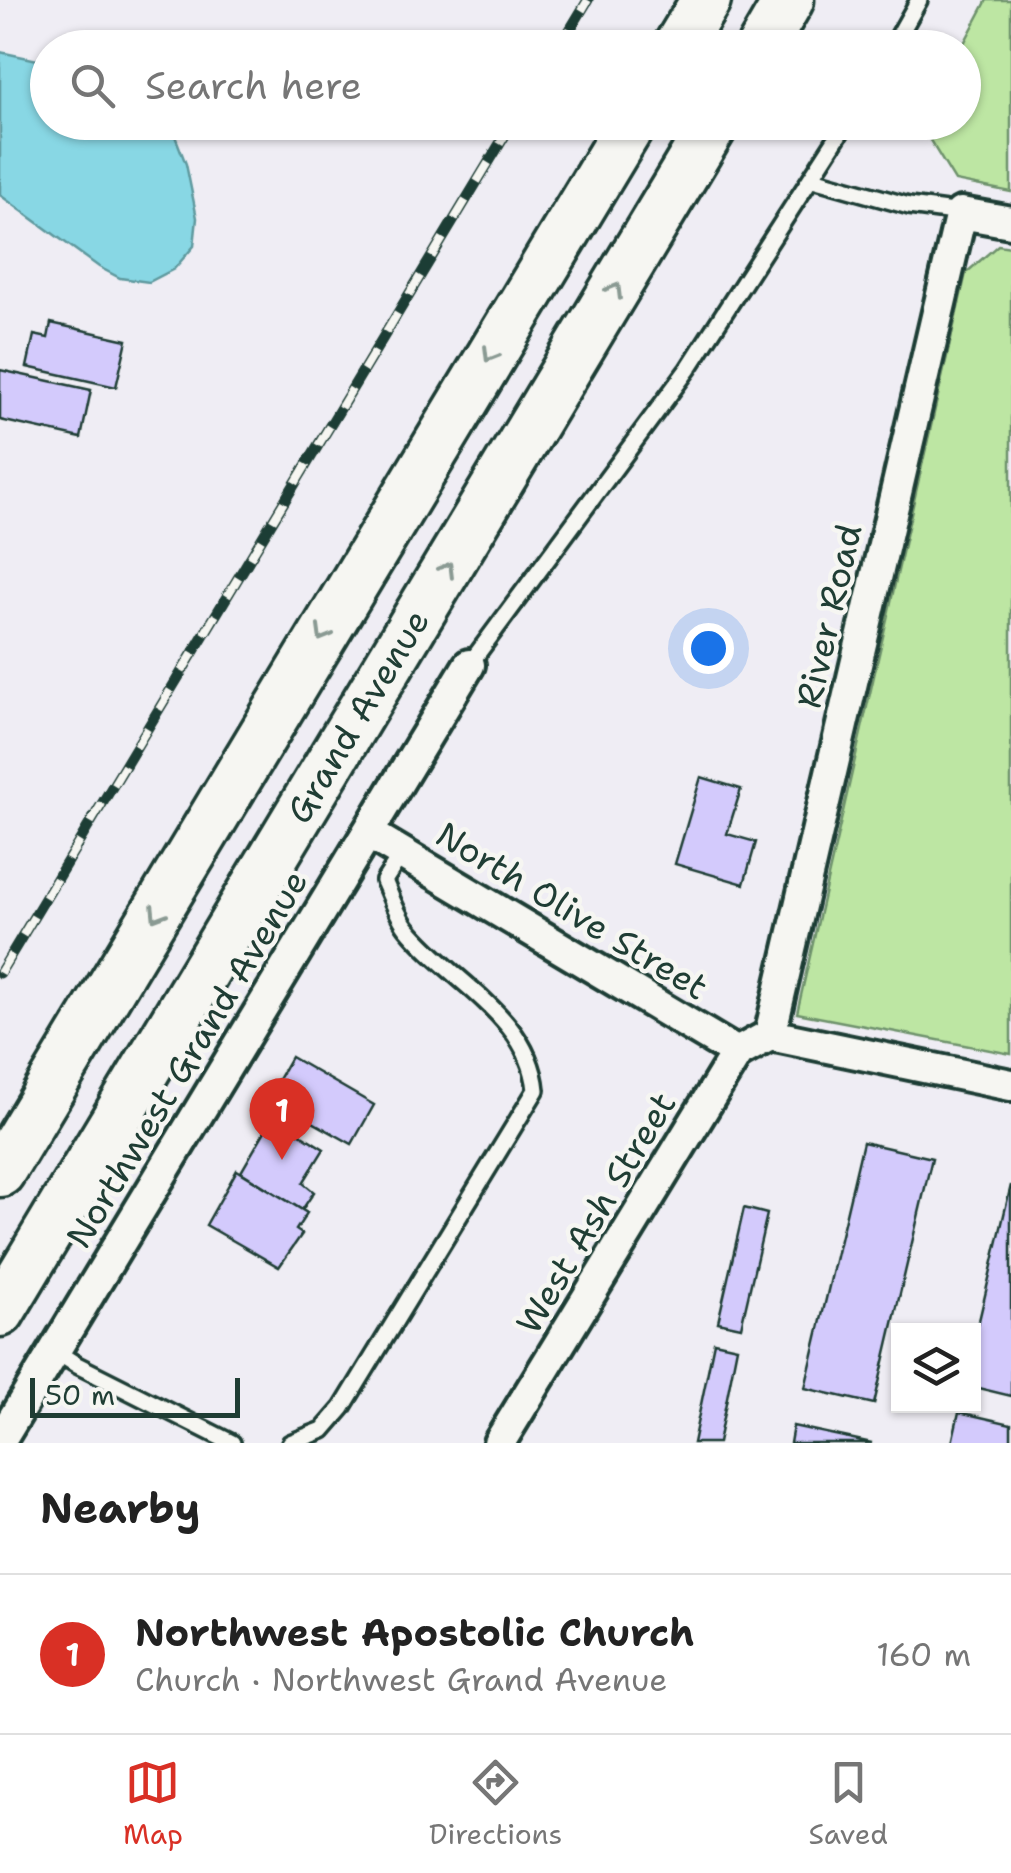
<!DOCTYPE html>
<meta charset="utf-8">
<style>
body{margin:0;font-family:"Shantell Sans",sans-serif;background:#f2f2f2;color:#222}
.controls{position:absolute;right:30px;bottom:30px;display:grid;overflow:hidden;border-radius:0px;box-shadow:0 2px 8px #0004}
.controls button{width:90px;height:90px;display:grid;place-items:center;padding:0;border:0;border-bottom:2px solid #e0e0e0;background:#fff;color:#222;font:50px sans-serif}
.scale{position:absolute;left:30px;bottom:25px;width:210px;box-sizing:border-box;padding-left:10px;border:5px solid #1f3d34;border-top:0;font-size:28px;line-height:35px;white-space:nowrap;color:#1f3d34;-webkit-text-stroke:8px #f6f6f2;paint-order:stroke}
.you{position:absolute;left:708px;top:648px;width:35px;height:35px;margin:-25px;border:8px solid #fff;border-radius:50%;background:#1a73e8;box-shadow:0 0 0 15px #1a73e833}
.badge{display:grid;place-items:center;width:65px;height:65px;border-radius:50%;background:#d93025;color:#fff;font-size:32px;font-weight:700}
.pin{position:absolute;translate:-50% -82px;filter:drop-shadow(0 2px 5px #0008)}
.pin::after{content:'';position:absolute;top:52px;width:35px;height:30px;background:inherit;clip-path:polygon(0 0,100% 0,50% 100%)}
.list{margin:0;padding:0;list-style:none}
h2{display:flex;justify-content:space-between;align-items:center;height:130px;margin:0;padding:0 40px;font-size:42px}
h2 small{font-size:32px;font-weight:400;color:#767676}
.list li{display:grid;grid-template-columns:65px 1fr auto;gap:30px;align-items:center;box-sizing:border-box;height:160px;padding:0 40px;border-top:2px solid #e0e0e0}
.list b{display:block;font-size:38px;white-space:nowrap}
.list p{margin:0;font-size:32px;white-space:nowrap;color:#767676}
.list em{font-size:32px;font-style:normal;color:#767676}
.icon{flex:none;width:55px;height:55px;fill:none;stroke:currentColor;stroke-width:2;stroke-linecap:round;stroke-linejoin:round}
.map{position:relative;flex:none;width:1011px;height:1443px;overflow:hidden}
.search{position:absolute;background:#fff;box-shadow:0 2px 8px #0004;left:30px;right:30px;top:30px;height:110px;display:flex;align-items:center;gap:25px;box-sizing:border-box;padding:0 35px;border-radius:55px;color:#767676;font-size:38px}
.sheet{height:290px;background:#fff}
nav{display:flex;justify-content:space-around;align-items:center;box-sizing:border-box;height:140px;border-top:2px solid #e0e0e0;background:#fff;font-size:28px;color:#767676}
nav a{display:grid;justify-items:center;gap:5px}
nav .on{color:#d93025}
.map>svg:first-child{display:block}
.green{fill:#bde6a3;stroke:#6e926c;stroke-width:2.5}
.water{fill:#88d7e4;stroke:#5e999e;stroke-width:2.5}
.building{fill:#d3cafc;stroke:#1f3d34;stroke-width:2.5}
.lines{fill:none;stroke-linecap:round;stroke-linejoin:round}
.service-casing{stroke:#1f3d34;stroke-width:22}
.minor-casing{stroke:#1f3d34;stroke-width:38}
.trunk-casing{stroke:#1f3d34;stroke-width:55}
.service{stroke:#f6f6f2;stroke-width:15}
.minor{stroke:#f6f6f2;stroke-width:30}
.trunk{stroke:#f6f6f2;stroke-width:48}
.rail-casing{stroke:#1f3d34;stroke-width:11}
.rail{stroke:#f6f6f2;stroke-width:8;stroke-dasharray:22;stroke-linecap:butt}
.oneway{stroke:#8a9a93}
.labels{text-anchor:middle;stroke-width:9;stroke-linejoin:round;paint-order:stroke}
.street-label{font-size:35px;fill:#1f3d34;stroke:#f6f6f2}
</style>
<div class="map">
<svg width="1011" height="1443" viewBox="0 0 1011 1443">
<rect width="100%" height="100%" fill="#efedf4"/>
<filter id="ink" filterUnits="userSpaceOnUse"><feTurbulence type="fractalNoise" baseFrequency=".01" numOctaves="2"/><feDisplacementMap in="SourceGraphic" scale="20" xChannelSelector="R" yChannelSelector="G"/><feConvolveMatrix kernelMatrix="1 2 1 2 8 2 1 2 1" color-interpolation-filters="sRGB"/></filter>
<g filter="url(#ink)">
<g class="green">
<path d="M 987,0 L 1011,0 L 1011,192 L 955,181 L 928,137 L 930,123 L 964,122 L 962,47 Z"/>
<path d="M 998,245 L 1011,247 L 1011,1054 L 797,1013 L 966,273 Z"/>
</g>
<path class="water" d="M 0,52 L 47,62 L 48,122 L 170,123 L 186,164 L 197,218 L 194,246 L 174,269 L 149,282 L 120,278 L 99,267 L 0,195 Z"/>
<g class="building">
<path d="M 51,323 L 127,340 L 116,387 L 27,367 L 34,335 L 48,338 Z"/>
<path d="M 0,370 L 91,390 L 81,438 L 0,420 Z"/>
<path d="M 701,777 L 741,789 L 727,834 L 756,842 L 744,884 L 675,864 Z"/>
<path d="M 291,1057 L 374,1105 L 352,1144 L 268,1097 Z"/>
<path d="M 273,1117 L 324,1149 L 303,1183 L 314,1192 L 302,1210 L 241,1172 Z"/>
<path d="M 863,1142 L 932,1158 L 874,1404 L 805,1388 Z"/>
<path d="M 237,1170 L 307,1213 L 296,1230 L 302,1234 L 279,1267 L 206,1225 Z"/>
<path d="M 1011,1185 L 1011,1396 L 974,1387 L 974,1342 Z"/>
<path d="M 744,1208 L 767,1214 L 741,1327 L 718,1322 Z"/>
<path d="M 714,1342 L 737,1347 L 718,1443 L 693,1443 Z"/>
<path d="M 959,1412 L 1011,1424 L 1011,1443 L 952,1443 Z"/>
<path d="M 793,1426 L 872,1443 L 790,1443 Z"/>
</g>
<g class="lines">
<defs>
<g id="service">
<path d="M 892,48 L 919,0"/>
<path d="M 813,179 L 909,206 L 961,213"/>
<path d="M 469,665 L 688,369 L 847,122"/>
<path d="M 55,1351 L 77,1365 L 232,1443"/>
<path d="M 290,1443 L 323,1430 L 342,1408 L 536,1090 C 529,1016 451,982 408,929 C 397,916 391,896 384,881 L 402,853"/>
</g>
<g id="minor">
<path d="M 368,833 L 737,1053"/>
<path d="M 770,1035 L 961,213 L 1011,222"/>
<path d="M 770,1035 L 1011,1085"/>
<path d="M 0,1441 L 469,665"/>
<path d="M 499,1443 L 737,1053 L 770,1035"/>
</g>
<g id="trunk">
<path d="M 677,48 L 706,0"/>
<path d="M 761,48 L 789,0"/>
<path d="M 0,1172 L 632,122"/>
<path id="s1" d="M 0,1312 L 715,122"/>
</g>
</defs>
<use href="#service" class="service-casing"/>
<use href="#minor" class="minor-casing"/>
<use href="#trunk" class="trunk-casing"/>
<use href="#service" class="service"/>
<use href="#minor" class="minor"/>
<use href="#trunk" class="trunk"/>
<defs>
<g id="rail">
<path d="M 559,48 L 588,0"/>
<path d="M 0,973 L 513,122"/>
</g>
</defs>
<use href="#rail" class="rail-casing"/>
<use href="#rail" class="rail"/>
</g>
<defs><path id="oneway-chevron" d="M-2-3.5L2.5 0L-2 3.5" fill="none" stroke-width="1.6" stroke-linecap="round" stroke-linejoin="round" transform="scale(2.5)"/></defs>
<g class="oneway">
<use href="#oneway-chevron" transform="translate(615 290) rotate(-59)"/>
<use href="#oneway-chevron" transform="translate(490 355) rotate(121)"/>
<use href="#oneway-chevron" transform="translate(447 569) rotate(-59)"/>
<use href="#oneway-chevron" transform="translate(323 634) rotate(120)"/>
<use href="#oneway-chevron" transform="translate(157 914) rotate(122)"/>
</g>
</g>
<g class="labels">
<g class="street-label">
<text transform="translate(829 616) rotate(-77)" y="12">River Road</text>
<text dy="12" stroke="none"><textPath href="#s1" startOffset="695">Grand Avenue</textPath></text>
<text transform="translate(572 911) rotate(31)" y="12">North Olive Street</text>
<text transform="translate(187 1059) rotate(-59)" y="12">Northwest Grand Avenue</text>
<text transform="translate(596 1213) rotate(-59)" y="12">West Ash Street</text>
</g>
</g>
</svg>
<div class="controls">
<button><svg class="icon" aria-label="layers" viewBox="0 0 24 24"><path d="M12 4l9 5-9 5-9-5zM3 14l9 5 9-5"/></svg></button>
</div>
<div class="scale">50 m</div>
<div class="you"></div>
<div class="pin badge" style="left:282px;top:1160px">1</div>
<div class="search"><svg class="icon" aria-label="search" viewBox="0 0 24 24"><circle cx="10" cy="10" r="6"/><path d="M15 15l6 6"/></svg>Search here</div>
</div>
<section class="sheet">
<h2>Nearby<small></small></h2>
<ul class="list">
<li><span class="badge">1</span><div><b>Northwest Apostolic Church</b><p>Church · Northwest Grand Avenue</p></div><em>160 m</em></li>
</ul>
</section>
<nav>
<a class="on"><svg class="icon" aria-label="map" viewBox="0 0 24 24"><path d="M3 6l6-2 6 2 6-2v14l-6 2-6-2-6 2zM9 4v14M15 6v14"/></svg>Map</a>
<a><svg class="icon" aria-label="directions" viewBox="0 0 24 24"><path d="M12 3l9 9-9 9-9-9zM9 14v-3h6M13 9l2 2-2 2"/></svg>Directions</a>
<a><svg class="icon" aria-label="saved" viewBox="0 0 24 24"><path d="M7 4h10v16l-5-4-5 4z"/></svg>Saved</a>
</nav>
